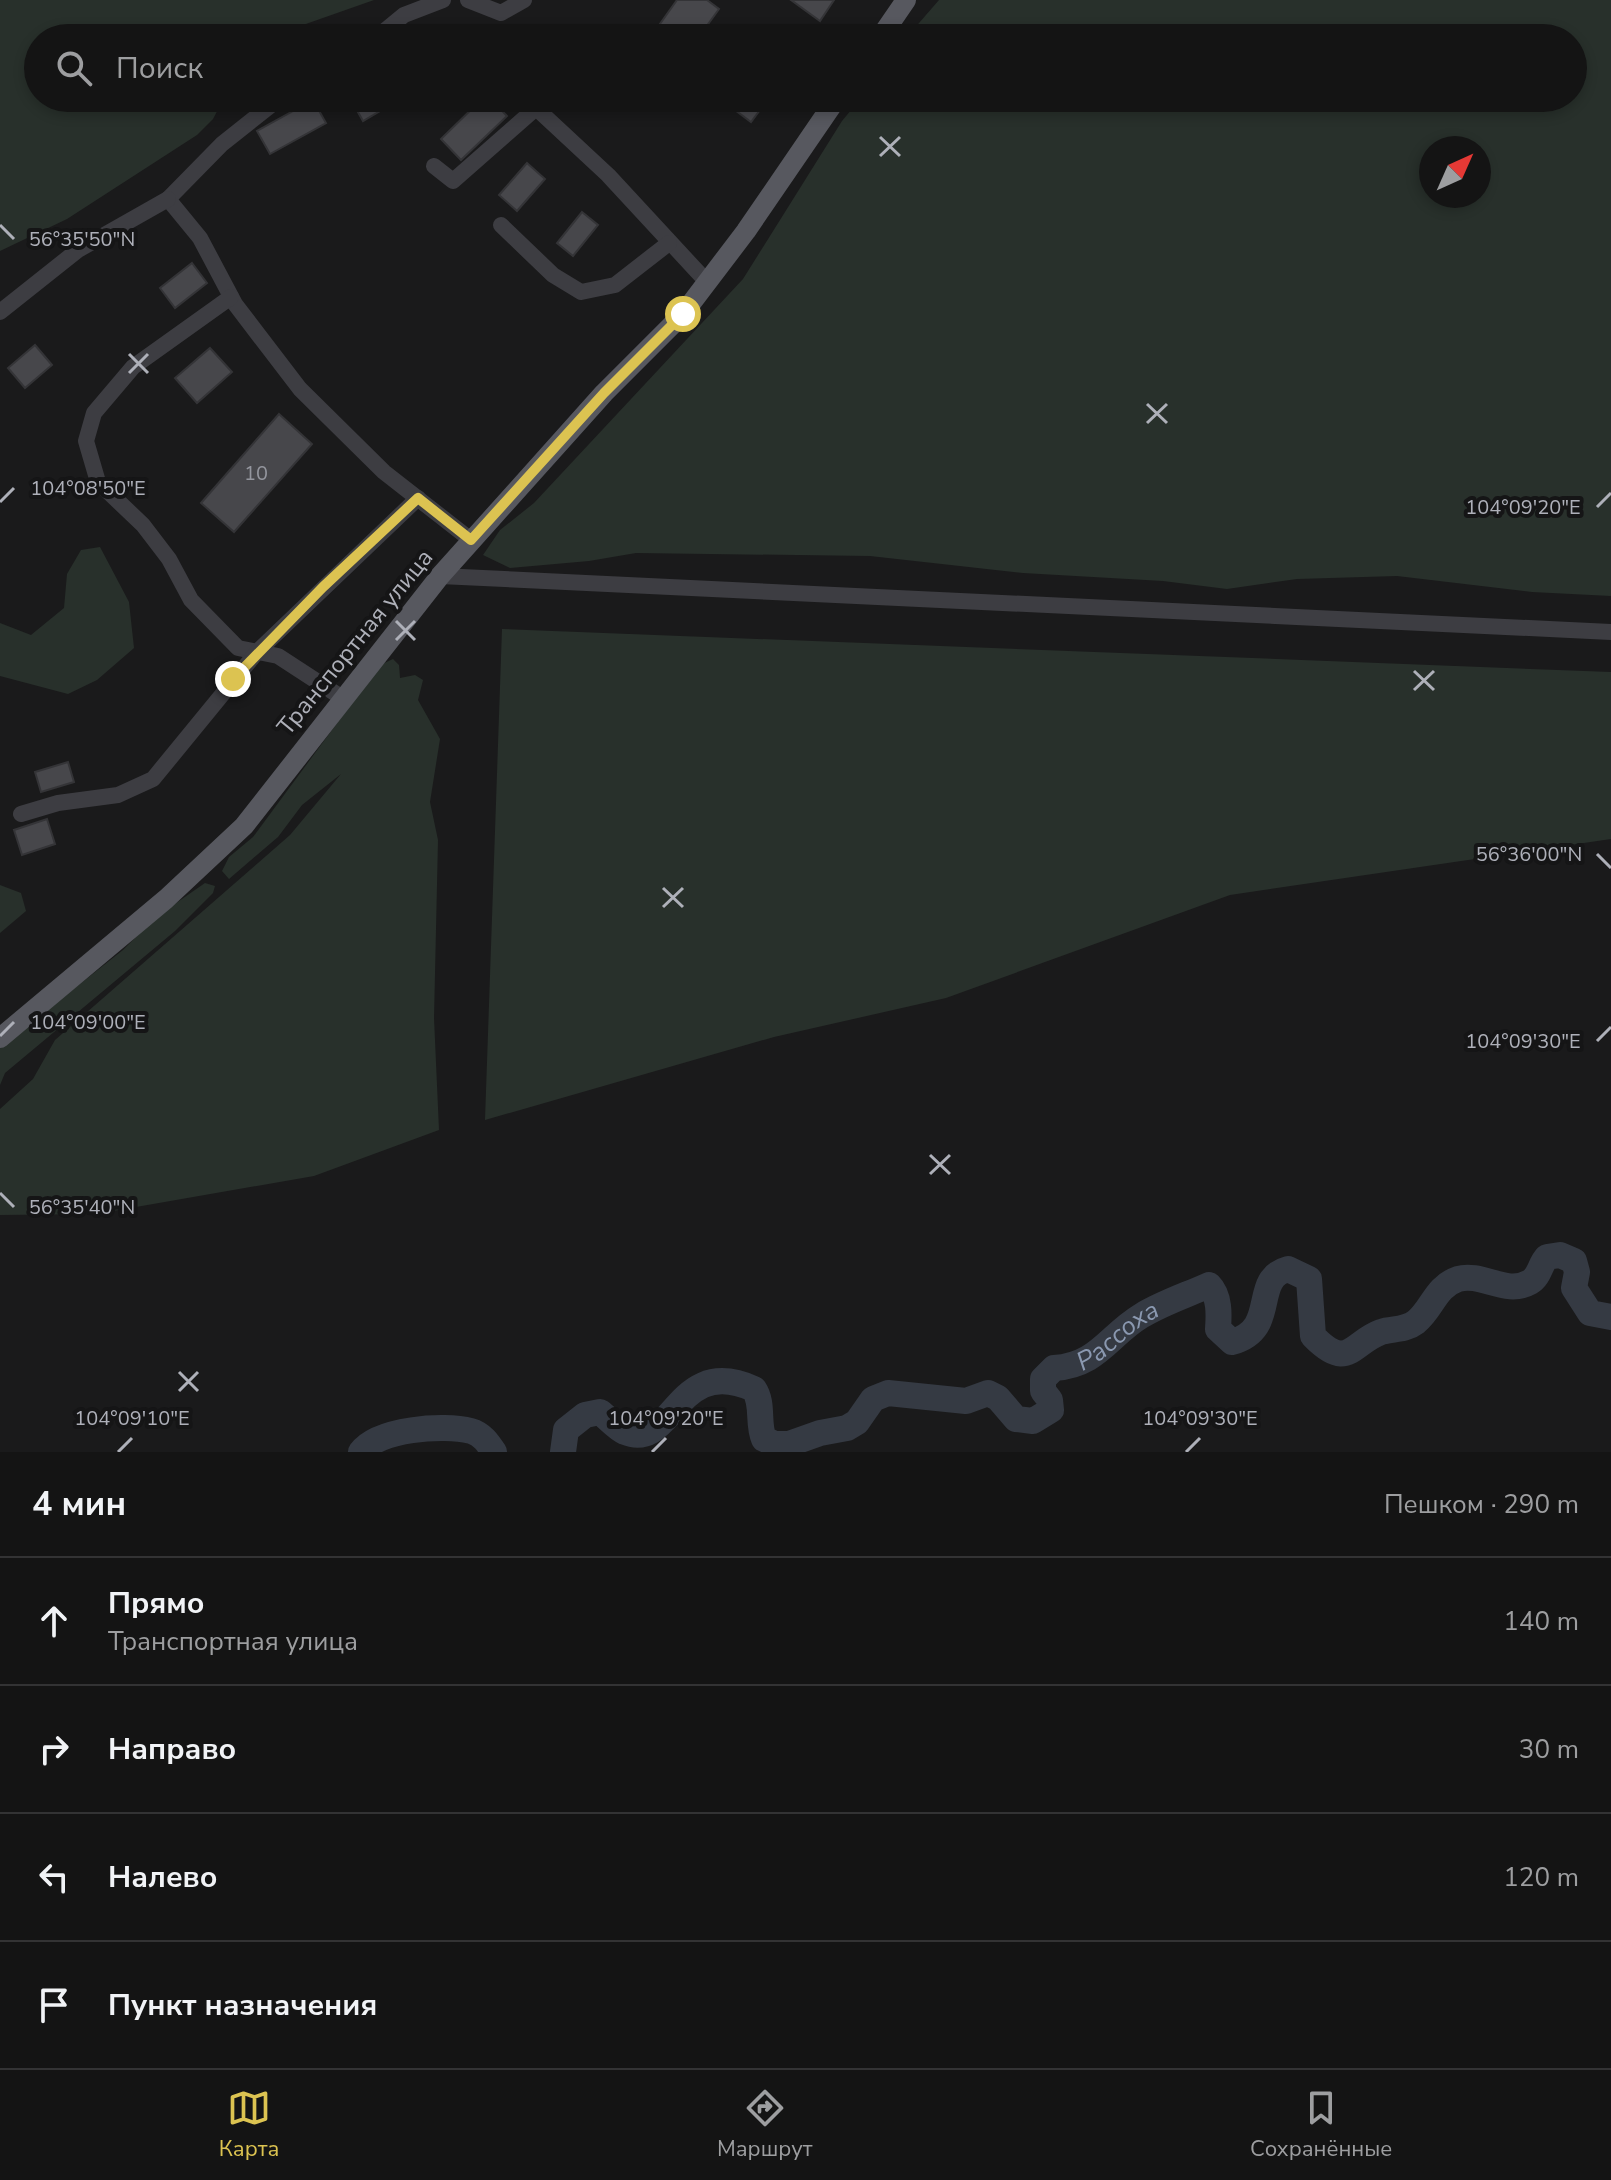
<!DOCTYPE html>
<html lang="ru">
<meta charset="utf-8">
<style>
body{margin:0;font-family:"Nunito Sans",sans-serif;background:#212122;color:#f1f3f6}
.compass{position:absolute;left:1419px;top:136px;width:72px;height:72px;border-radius:50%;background:#141414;box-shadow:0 4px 12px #0003;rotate:45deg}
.stop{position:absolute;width:24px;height:24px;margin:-18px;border:6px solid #dcc351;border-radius:50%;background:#fff}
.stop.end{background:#dcc351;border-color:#fff;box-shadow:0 2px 8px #0008}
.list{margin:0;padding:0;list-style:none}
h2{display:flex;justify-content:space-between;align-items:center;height:104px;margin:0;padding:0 32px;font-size:34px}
h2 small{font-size:26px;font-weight:400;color:#9d9ea0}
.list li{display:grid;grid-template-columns:52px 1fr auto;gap:24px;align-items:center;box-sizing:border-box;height:128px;padding:0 32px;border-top:2px solid #333334}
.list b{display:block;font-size:30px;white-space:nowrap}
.list p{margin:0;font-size:26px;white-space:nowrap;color:#9d9ea0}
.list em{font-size:26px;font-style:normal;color:#9d9ea0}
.icon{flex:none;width:44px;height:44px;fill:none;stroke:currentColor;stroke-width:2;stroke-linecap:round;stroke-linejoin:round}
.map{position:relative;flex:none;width:1611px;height:1452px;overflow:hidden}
.search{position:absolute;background:#141414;box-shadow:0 4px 12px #0003;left:24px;right:24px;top:24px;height:88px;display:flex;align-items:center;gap:20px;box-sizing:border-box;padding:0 28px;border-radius:44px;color:#9d9ea0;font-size:30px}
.sheet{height:616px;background:#141414}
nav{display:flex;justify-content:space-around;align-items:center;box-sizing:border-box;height:112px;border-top:2px solid #333334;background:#141414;font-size:22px;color:#9d9ea0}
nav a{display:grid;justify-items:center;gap:4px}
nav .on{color:#dcc351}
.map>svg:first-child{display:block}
.green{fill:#28302b;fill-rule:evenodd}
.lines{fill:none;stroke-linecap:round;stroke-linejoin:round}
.river{stroke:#353a43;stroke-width:26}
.building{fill:#47474b;stroke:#343437;stroke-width:2}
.minor{stroke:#3d3d42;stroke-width:16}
.major{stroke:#57585f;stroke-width:20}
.route{stroke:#dcc351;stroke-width:10}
.ticks{fill:none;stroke:#aeb0b9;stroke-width:3}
.labels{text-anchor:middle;stroke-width:8;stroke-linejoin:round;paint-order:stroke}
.number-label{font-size:20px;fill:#94969e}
.street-label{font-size:24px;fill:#aeb0b9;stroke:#151516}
.water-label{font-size:26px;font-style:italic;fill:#8a98b0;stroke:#151516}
.ticks-label{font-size:20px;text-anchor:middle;fill:#aeb0b9;stroke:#151516;stroke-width:8;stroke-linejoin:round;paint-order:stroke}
</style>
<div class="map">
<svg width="1611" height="1452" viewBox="0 0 1611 1452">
<rect width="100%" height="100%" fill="#1a1a1b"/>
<g class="green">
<path d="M 0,0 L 374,0 L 266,38 L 38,38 L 38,98 L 224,98 L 213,119 L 197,135 L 67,219 L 0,251 Z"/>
<path d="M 939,0 L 1611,0 L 1611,596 L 1532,592 L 1397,576 L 1297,579 L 1227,589 L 1163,581 L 1023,573 L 870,556 L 636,553 L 589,561 L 510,568 L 483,555 L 500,530 L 534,503 L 743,279 L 842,121 L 861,98 L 1573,98 L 1573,38 L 906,38 ZM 1431,148 L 1479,148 L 1479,196 L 1431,196 Z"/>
<path d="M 100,547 L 129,602 L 134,648 L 97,680 L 68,694 L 0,676 L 0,623 L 31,635 L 64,608 L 67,574 L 81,550 Z"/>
<path d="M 502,629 L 1611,672 L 1611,839 L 1230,895 L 946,998 L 774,1037 L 485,1120 Z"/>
<path d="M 393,659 L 399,665 L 400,678 L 415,675 L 423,680 L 418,700 L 440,739 L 430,802 L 438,840 L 434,1018 L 439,1130 L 314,1176 L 96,1214 L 0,1215 L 0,1109 L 33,1079 L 55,1040 L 290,835 L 341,774 L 302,805 L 278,837 L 229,879 L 222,871 L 229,857 L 253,837 L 380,665 Z"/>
<path d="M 205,883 L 215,886 L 213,893 L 175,931 L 5,1073 L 0,1085 L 0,1047 L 123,950 L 156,917 Z"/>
<path d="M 0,885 L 21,893 L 26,911 L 0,933 Z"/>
</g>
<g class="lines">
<g class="river">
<path d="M 361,1452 C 378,1429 443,1424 471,1431 C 482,1434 488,1443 494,1452"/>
<path id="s1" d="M 563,1452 L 566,1430 L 585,1415 L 600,1412 C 608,1418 616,1428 625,1432 C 674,1452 675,1353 754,1389 C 764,1404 757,1423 764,1439 L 775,1444 L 789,1444 L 820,1433 L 847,1428 L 857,1422 L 873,1399 L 888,1393 L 966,1401 L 988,1393 L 998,1398 L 1016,1419 L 1033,1421 L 1051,1410 L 1050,1400 L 1043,1391 L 1043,1379 L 1054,1368 C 1098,1365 1108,1336 1141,1316 C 1162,1303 1187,1295 1209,1285 C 1220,1296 1219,1315 1218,1329 L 1232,1342 C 1280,1329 1250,1279 1288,1269 L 1309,1279 L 1313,1336 C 1348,1372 1351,1343 1381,1332 C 1393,1328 1404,1331 1416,1322 C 1433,1308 1435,1287 1458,1279 C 1482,1272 1506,1296 1530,1282 C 1540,1276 1540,1264 1547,1257 L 1560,1255 L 1574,1261 L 1577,1272 L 1574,1288 L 1590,1313 L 1611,1317"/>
</g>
</g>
<g class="building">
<path d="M 677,0 L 707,0 L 719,9 L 698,38 L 650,38 Z"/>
<path d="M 791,0 L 834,0 L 820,21 Z"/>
<path d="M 350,98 L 402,98 L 363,121 Z"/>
<path d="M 483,98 L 490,98 L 507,116 L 461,160 L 441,139 Z"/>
<path d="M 719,98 L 769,98 L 751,122 Z"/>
<path d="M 313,100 L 326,123 L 270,154 L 257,131 Z"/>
<path d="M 527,163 L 545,179 L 517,211 L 499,195 Z"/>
<path d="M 582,212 L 598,225 L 573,256 L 557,243 Z"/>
<path d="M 192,263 L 207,283 L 175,308 L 160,288 Z"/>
<path d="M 35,345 L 52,365 L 25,388 L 8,368 Z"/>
<path d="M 210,348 L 232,372 L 197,403 L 175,378 Z"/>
<path d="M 279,414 L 312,444 L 234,532 L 201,503 Z"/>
<path d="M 68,762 L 74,782 L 41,792 L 35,772 Z"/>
<path d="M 47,819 L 55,844 L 22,855 L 14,830 Z"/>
</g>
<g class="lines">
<g class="minor">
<path d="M 468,0 L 501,13 L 524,0"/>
<path d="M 376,38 L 404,15 L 443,0"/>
<path d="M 280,98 L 222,144 L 168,199 L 200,238 L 235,304 L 300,389 L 384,472 L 471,540"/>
<path d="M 434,166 L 453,181 L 536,108 L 608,175 L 707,282"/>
<path d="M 501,225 L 553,275 L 581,292 L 615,285 L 669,243"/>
<path d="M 231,297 L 133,367 L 94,413 L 86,441 L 98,482 L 143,525 L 169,559 L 191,600 L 238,648 L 278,656 L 344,699"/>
<path d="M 0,312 L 78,250 L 168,199"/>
<path d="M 440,576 L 1611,632"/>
<path d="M 21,814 L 58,803 L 118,795 L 153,779 L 257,652 L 418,498"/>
</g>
<g class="major">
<path d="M 880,38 L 906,0"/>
<path d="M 0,1038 L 166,899 L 244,826 L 440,576 L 604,393 L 683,314 L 746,231 L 837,98"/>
</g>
</g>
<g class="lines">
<path class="route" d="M 233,679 L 323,587 L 418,498 L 471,540 L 604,393 L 683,314"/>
</g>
<path class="ticks" d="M 880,137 L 900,156M 880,156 L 900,137M 0,225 L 14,239M 129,354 L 148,373M 129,373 L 148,354M 1147,404 L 1167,423M 1147,423 L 1167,404M 0,502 L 14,488M 1597,507 L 1611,493M 396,621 L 415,640M 396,640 L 415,621M 1414,671 L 1434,690M 1414,690 L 1434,671M 1597,854 L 1611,868M 663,888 L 683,907M 663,907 L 683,888M 0,1036 L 14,1022M 1597,1041 L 1611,1027M 930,1155 L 950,1174M 930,1174 L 950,1155M 0,1193 L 14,1207M 179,1372 L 198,1391M 179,1391 L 198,1372M 118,1452 L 132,1438M 652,1452 L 666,1438M 1186,1452 L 1200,1438"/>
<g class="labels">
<g class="number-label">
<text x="256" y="480">10</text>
</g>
<g class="street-label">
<text transform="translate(355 642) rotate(-51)" y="8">Транспортная улица</text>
</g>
<g class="water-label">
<text dy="9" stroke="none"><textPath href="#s1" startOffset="738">Рассоха</textPath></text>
</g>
</g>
<g class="ticks-label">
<text x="82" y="246">56°35'50"N</text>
<text x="88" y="495">104°08'50"E</text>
<text x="1523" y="514">104°09'20"E</text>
<text x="1529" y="861">56°36'00"N</text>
<text x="88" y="1029">104°09'00"E</text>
<text x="1523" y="1048">104°09'30"E</text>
<text x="82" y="1214">56°35'40"N</text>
<text x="666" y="1425">104°09'20"E</text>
<text x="1200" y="1425">104°09'30"E</text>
<text x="132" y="1425">104°09'10"E</text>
</g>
</svg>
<svg class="compass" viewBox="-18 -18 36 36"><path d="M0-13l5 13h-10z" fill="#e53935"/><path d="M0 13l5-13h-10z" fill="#9d9ea0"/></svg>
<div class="stop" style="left:683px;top:314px"></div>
<div class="stop end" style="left:233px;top:679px"></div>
<div class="search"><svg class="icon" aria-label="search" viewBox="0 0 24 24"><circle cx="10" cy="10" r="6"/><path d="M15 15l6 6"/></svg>Поиск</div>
</div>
<section class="sheet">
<h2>4 мин<small>Пешком · 290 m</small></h2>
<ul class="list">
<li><svg class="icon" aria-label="ahead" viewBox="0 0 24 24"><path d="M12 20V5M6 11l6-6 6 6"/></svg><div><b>Прямо</b><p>Транспортная улица</p></div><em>140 m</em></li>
<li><svg class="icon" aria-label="right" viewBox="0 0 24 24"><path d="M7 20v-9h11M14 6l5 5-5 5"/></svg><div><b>Направо</b></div><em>30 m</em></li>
<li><svg class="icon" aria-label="left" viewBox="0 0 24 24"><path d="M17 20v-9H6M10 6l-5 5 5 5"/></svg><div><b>Налево</b></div><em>120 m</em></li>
<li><svg class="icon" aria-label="arrive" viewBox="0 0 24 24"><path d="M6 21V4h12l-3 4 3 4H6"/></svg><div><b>Пункт назначения</b></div></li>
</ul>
</section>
<nav>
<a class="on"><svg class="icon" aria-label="map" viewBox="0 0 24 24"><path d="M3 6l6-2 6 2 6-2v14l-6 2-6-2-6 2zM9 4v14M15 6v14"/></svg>Карта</a>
<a><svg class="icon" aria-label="directions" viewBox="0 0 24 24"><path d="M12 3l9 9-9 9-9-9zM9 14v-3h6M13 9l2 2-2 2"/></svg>Маршрут</a>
<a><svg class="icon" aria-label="saved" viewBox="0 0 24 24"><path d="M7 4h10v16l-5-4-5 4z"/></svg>Сохранённые</a>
</nav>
